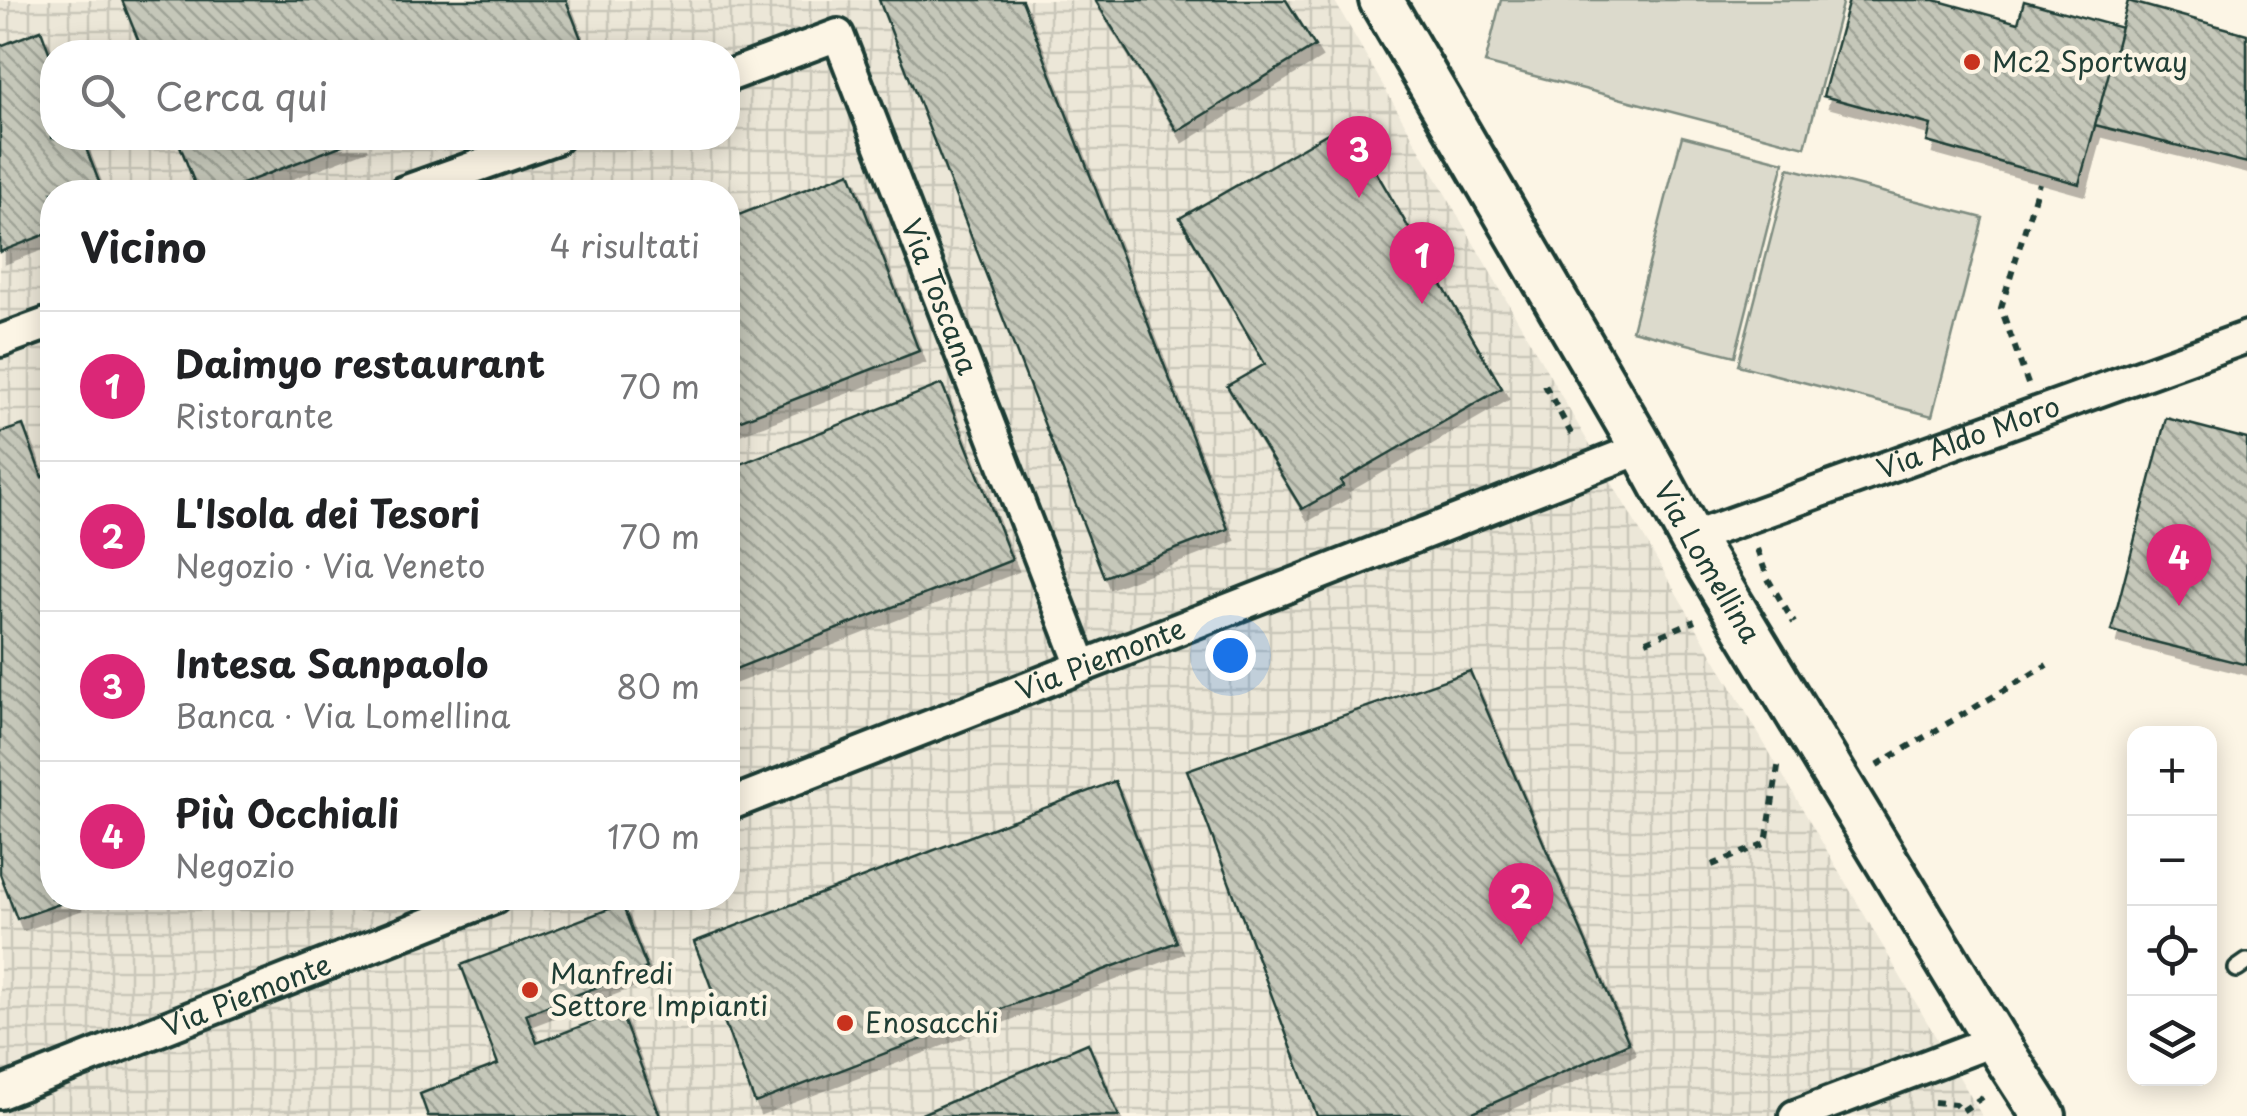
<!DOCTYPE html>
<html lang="it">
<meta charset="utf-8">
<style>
body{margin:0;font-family:"Playpen Sans",sans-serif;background:#f6f6f6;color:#202124}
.controls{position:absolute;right:30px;bottom:30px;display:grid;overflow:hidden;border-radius:20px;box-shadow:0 5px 25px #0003}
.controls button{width:90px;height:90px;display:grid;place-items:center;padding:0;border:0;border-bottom:2px solid #e0e0e0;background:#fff;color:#202124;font:50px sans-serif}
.you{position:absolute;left:1230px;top:655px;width:35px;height:35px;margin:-25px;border:8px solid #fff;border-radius:50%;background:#1a73e8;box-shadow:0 0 0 15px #1a73e833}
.badge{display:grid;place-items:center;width:65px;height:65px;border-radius:50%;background:#db2777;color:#fff;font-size:32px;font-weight:700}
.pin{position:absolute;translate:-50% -82px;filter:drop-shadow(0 2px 5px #0008)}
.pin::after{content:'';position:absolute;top:52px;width:35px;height:30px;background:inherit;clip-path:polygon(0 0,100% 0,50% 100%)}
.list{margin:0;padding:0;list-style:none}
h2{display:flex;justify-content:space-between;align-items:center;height:130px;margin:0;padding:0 40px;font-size:42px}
h2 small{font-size:32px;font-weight:400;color:#757577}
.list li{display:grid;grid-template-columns:65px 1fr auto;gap:30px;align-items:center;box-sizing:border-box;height:150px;padding:0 40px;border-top:2px solid #e0e0e0}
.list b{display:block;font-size:38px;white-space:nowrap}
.list p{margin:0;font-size:32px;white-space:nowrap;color:#757577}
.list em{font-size:32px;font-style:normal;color:#757577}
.icon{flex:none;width:55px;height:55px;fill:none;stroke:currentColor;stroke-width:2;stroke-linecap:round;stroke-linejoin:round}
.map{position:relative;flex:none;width:2247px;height:1116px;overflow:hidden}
.search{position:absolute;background:#fff;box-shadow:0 5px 25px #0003;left:40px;top:40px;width:700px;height:110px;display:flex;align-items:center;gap:25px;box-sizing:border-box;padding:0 35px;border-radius:40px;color:#757577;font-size:38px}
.panel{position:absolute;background:#fff;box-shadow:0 5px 25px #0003;left:40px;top:180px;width:700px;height:730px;border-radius:40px}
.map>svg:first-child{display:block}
.industrial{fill:url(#industrial-grid);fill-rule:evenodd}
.pitch{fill:#dcdacc;stroke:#7e8c80;stroke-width:2.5}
.building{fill:url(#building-back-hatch);stroke:#1f3d34;stroke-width:2.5;filter:url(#shadow)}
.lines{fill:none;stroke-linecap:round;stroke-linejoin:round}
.lane-casing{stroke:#1f3d34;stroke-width:22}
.street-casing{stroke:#1f3d34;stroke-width:38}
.secondary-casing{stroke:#1f3d34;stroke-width:50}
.path{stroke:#1f3d34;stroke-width:6;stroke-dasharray:8 8;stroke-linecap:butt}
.lane{stroke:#fcf5e5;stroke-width:15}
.street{stroke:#fcf5e5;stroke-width:30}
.secondary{stroke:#fcf5e5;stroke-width:42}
.poi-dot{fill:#c8321e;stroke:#fcf5e5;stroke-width:4}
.labels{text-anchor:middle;stroke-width:9;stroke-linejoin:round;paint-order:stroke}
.poi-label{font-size:28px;fill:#1f3d34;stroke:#fcf5e5;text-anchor:start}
.street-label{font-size:28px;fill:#1f3d34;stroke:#fcf5e5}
</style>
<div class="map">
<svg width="2247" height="1116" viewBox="0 0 2247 1116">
<defs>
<pattern id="industrial-grid" width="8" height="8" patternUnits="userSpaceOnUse" patternTransform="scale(2.5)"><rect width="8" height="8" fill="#ece7d8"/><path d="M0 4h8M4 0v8" fill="none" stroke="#cac7ba"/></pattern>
<pattern id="building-back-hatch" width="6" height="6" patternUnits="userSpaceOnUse" patternTransform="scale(2.5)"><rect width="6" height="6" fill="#c5c7b9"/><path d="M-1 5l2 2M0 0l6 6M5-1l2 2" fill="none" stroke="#9fa397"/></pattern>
<filter id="shadow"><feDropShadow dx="6" dy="11" stdDeviation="0" flood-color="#0004"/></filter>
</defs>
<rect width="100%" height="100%" fill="#fcf5e5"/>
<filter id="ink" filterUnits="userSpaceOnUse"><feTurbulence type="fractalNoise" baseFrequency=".01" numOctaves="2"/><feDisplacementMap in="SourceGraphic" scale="20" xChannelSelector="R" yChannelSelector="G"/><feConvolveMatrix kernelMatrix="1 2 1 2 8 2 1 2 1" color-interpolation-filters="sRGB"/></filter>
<g filter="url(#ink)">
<path class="industrial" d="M 0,0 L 1334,0 L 1574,418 L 1982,1116 L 0,1116 ZM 52,52 L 728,52 L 728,138 L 52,138 ZM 52,192 L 728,192 L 728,898 L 52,898 Z"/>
<g class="pitch">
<path d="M 1501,0 L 1843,0 L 1805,147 L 1485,63 Z"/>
<path d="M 1682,136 L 1784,162 L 1735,356 L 1632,330 Z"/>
<path d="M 1789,168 L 1983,218 L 1932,416 L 1738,365 Z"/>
</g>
<g class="building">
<path d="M 122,0 L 566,0 L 585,49 L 577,52 L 143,52 Z"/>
<path d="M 879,0 L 1022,0 L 1228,529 L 1104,577 Z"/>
<path d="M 1095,0 L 1286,0 L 1315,46 L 1177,131 Z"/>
<path d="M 1849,0 L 1935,0 L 2018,23 L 2024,1 L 2122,28 L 2079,184 L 1927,142 L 1931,125 L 1823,96 Z"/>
<path d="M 2128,1 L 2247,34 L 2247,163 L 2095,125 Z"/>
<path d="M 41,30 L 52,60 L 52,138 L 82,138 L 103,192 L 52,192 L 52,232 L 0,252 L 0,46 Z"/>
<path d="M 1347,122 L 1502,388 L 1341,481 L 1343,486 L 1302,509 L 1227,386 L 1265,364 L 1180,218 Z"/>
<path d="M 177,138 L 361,138 L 221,192 L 198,192 Z"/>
<path d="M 850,172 L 919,351 L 728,425 L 728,219 Z"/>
<path d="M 942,384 L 1012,560 L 728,672 L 728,469 Z"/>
<path d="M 2166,418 L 2247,439 L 2247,665 L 2111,631 Z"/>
<path d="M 23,425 L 42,477 L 52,473 L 52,898 L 76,898 L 17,919 L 0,874 L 0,433 Z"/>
<path d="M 1470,671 L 1629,1043 L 1464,1116 L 1317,1116 L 1187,770 Z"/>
<path d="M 1115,781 L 1177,942 L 755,1103 L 694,942 Z"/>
<path d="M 622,904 L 647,968 L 526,1014 L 537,1043 L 620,1011 L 660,1116 L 428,1116 L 420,1094 L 498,1064 L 461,965 Z"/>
<path d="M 1088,1043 L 1119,1116 L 917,1116 Z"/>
</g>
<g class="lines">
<defs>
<path id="lane" d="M 2237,969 L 2247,962"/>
<g id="street">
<path id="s1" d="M 728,76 L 838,35 L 1082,666"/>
<path d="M 404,192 L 556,138"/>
<path d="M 0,341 L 52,322"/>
<path id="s2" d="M 1691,538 L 2247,337"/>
<path id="s3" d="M 728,805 L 1642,448"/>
<path id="s4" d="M 0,1093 L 494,898"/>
<path d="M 1795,1116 L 1995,1040"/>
</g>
<g id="secondary">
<path id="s5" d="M 1381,0 L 1642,448 L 1691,538 L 1995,1040 L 2044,1116"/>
</g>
</defs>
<use href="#lane" class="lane-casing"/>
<use href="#street" class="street-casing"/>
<use href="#secondary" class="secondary-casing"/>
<g class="path">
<path d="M 2028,384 L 2001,308 L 2039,183"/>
<path d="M 1545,385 L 1575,441"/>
<path d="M 1757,549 L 1768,579 L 1794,623"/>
<path d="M 1646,641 L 1695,621"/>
<path d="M 1877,765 L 2047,665"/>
<path d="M 1712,865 L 1766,843 L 1779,761"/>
<path d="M 1934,1102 L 1955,1104 L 1962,1111 L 1987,1094"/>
</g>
<use href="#lane" class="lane"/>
<use href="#street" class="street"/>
<use href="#secondary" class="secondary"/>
</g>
</g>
<g class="poi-dot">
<circle cx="1972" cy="62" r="10"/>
<circle cx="530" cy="990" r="10"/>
<circle cx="845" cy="1023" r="10"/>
</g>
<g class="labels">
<g class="poi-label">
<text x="1992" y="72">Mc2 Sportway</text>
<text x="550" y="984">Manfredi<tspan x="550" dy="32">Settore Impianti</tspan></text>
<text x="865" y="1033">Enosacchi</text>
</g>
<g class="street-label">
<text dy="10" stroke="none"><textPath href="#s1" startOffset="398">Via Toscana</textPath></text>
<text dy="10" stroke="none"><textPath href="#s2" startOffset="295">Via Aldo Moro</textPath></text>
<text dy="10" stroke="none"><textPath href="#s5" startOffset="650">Via Lomellina</textPath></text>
<text dy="10" stroke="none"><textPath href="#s3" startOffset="400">Via Piemonte</textPath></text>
<text dy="10" stroke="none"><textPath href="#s4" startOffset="265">Via Piemonte</textPath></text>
</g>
</g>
</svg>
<div class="controls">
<button>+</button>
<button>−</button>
<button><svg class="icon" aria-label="locate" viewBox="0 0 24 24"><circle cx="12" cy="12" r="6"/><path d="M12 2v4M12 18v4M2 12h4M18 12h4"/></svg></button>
<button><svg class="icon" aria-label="layers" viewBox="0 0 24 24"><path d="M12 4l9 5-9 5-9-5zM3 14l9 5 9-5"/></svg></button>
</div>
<div class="you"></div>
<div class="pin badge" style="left:1422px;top:304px">1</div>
<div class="pin badge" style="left:1521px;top:945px">2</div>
<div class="pin badge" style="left:1359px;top:198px">3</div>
<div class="pin badge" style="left:2179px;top:606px">4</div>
<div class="search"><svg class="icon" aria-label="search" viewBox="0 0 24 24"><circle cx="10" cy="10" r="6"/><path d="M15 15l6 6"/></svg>Cerca qui</div>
<section class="panel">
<h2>Vicino<small>4 risultati</small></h2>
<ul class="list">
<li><span class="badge">1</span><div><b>Daimyo restaurant</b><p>Ristorante</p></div><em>70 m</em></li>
<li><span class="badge">2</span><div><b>L'Isola dei Tesori</b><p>Negozio · Via Veneto</p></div><em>70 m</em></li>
<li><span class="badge">3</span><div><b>Intesa Sanpaolo</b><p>Banca · Via Lomellina</p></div><em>80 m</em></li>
<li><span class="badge">4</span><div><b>Più Occhiali</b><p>Negozio</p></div><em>170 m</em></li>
</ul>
</section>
</div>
